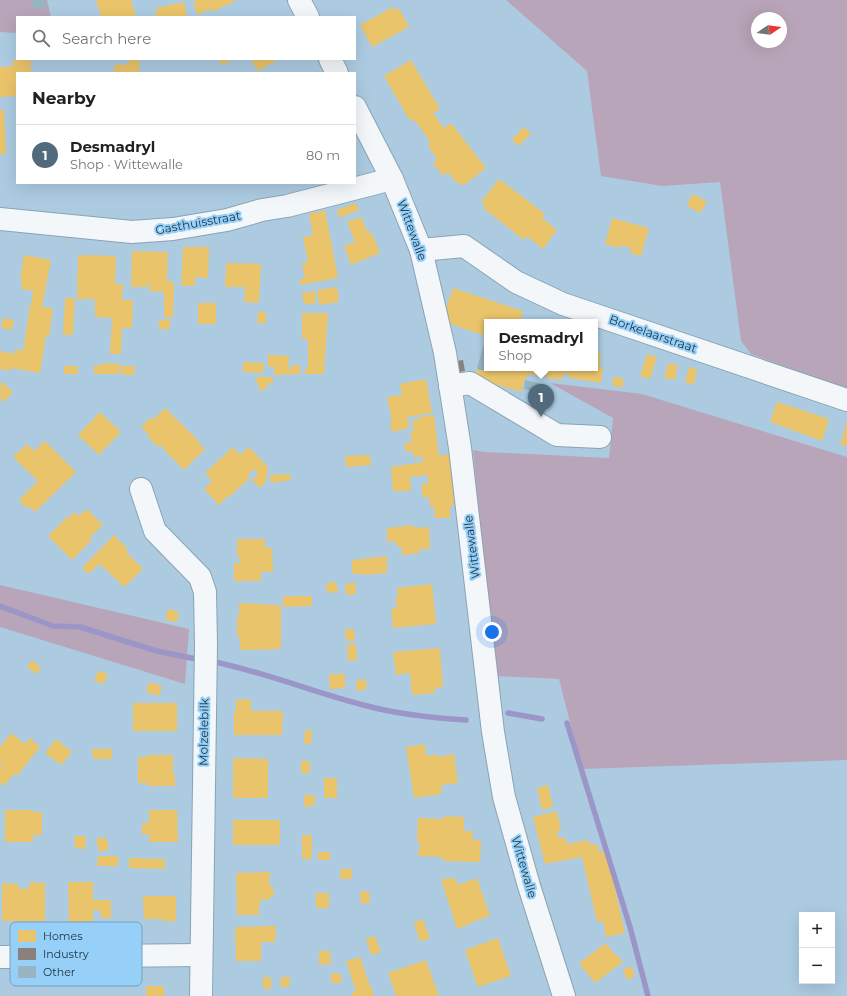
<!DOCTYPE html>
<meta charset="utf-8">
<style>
body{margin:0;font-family:Montserrat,sans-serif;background:#f2f2f2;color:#202124}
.controls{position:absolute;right:12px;bottom:12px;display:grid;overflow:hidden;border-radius:0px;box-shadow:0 4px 16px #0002}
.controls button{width:36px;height:36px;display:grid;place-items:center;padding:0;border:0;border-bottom:1px solid #e0e0e0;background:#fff;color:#202124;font:20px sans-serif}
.compass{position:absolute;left:751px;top:12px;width:36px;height:36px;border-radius:50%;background:#fff;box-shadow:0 4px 16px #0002;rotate:77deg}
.you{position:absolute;left:492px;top:632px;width:14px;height:14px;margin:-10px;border:3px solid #fff;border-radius:50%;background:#1a73e8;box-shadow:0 0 0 6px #1a73e833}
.badge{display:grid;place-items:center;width:26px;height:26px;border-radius:50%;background:#516b7d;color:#fff;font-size:13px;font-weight:700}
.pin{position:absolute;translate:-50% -33px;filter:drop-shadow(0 1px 2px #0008)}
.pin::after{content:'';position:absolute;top:21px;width:14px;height:12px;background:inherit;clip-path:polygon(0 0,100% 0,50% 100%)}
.popup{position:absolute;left:484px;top:319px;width:114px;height:52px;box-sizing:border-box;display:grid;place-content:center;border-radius:0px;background:#fff;filter:drop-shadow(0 1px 3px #0005);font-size:13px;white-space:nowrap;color:#757577}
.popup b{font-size:15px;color:#202124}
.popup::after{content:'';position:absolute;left:50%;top:100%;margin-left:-8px;border:8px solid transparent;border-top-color:#fff}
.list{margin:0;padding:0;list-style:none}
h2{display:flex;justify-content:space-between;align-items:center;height:52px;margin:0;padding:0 16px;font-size:17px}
h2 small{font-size:13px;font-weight:400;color:#757577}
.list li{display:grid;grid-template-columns:26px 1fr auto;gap:12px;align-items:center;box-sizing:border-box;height:60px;padding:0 16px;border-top:1px solid #e0e0e0}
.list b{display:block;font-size:15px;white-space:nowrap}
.list p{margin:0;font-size:13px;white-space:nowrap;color:#757577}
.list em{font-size:13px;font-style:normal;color:#757577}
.icon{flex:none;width:22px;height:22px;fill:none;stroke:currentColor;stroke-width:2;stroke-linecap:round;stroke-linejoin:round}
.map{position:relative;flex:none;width:847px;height:996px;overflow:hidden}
.search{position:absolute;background:#fff;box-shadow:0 4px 16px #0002;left:16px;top:16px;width:340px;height:44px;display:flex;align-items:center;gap:10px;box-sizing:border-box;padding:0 14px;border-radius:0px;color:#757577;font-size:15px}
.panel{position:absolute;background:#fff;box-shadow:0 4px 16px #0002;left:16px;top:72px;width:340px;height:112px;border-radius:0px}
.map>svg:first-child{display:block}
.green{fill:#b9a5b9;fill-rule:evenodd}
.homes{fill:#e9c46a}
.industry{fill:#8a817c}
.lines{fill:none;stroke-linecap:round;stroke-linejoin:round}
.stream{stroke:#9b96c7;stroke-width:5.5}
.building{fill:#97b4c3}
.minor-casing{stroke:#8aa3b4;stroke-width:24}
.minor{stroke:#f3f7fa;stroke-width:22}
.labels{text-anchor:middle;stroke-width:4;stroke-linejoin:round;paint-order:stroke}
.street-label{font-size:12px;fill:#203747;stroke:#96cff7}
.key{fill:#96cff7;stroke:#73a1c2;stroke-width:1}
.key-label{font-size:11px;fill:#203747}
</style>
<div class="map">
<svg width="847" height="996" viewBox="0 0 847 996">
<rect width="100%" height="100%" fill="#accbe1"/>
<g class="green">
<path d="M 0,0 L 47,0 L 51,17 L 17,17 L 17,33 L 0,32 Z"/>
<path d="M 506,0 L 847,0 L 847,388 L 751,354 L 741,341 L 720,182 L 662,186 L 601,176 L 587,71 ZM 757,18 L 781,18 L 781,42 L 757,42 Z"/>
<path d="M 550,383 L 642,394 L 847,457 L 847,760 L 582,769 L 559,679 L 495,676 L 473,450 L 485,452 L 609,458 L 613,418 Z"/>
<path d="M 0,585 L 189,629 L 185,684 L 0,627 Z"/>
</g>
<g class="homes">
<path d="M 96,0 L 131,0 L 136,17 L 101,17 Z"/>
<path d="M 194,0 L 237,0 L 212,12 L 210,9 L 198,15 L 193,4 L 196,3 Z"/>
<path d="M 184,2 L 187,17 L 149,17 L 157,14 L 156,8 Z"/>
<path d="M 393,7 L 395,11 L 399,8 L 409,27 L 372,47 L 360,25 Z"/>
<path d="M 31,59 L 31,73 L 17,73 L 17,96 L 0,97 L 0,67 L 13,66 L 13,60 Z"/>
<path d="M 139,59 L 140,73 L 114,73 L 114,65 L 129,64 L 128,60 Z"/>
<path d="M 218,59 L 234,59 L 222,65 Z"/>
<path d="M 251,59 L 279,59 L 258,71 Z"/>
<path d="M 411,60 L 440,109 L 433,113 L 444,128 L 451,123 L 486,168 L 463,186 L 460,182 L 457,184 L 448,172 L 443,176 L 433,163 L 437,159 L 428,146 L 430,144 L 428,140 L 429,140 L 417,123 L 416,123 L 413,119 L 410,121 L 384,76 Z"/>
<path d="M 0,110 L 4,110 L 6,154 L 0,154 Z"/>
<path d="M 524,127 L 531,134 L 518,146 L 512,139 Z"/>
<path d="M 499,179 L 545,214 L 542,218 L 557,230 L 543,249 L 527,236 L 524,240 L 483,208 L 485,205 L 481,202 Z"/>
<path d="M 692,194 L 707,201 L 700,213 L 687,206 Z"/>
<path d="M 356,203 L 359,210 L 339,218 L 337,210 Z"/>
<path d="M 325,210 L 338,278 L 300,285 L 300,279 L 305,278 L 302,264 L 308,262 L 303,237 L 313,235 L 309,214 Z"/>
<path d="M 361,217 L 367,231 L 372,233 L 380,253 L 351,265 L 344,246 L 355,242 L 347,222 Z"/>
<path d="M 612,218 L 649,228 L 641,256 L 630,253 L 631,248 L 621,245 L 620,248 L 605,244 Z"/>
<path d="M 183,247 L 209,247 L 208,278 L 195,277 L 195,286 L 181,286 Z"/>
<path d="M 132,251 L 168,252 L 167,281 L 174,282 L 173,317 L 164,317 L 164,292 L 149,291 L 149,281 L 148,281 L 147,287 L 131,287 Z"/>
<path d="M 24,255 L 51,260 L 42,307 L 53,308 L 49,337 L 46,336 L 40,373 L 11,368 L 10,371 L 0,369 L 0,351 L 14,354 L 15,349 L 23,351 L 30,305 L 31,305 L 33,291 L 21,289 L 22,280 L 20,280 Z"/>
<path d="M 78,255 L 116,256 L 115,284 L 123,284 L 122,300 L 133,300 L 132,328 L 122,328 L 121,354 L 110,354 L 112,318 L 95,317 L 95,299 L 77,299 Z"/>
<path d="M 226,263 L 261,264 L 259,303 L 244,302 L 245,287 L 225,287 Z"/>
<path d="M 337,287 L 339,302 L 319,305 L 317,290 Z"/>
<path d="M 453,288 L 523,311 L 520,322 L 487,322 L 487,347 L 483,346 L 485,336 L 448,323 L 446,309 Z"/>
<path d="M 315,291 L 316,303 L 304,304 L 302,293 Z"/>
<path d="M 65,298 L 75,298 L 73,335 L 63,335 Z"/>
<rect x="198" y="303" width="18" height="21"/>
<path d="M 258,312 L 266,312 L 266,323 L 257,323 Z"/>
<path d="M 302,313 L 328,313 L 324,374 L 305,374 L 306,367 L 308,367 L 308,339 L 302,339 Z"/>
<path d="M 3,318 L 14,320 L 12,330 L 1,328 Z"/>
<path d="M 170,319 L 170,329 L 159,329 L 159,320 Z"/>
<path d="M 595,352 L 601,353 L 599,366 L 603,368 L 601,383 L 569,378 L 570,375 L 563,374 L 562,380 L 546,378 L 547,368 L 595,368 Z"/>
<path d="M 647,354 L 657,357 L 650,379 L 640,376 Z"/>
<path d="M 268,355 L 289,356 L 288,369 L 291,369 L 290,366 L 300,365 L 300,374 L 274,375 L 274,367 L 268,367 Z"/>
<path d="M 243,362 L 264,363 L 263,373 L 243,372 Z"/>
<path d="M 103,363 L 121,364 L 120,374 L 94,374 L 94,365 L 102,365 Z"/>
<path d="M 668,363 L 678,365 L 675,380 L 664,378 Z"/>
<rect x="64" y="366" width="14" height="8"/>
<path d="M 122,366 L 135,366 L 134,375 L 122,375 Z"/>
<path d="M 689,367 L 697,369 L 694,385 L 685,382 Z"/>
<path d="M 486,368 L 537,368 L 536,376 L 528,374 L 527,378 L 525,378 L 521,392 L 475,378 L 477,369 L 485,371 Z"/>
<path d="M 614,376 L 624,379 L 622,388 L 612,385 Z"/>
<path d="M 255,377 L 272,377 L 274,380 L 261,392 Z"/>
<path d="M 426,379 L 432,413 L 407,417 L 409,428 L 392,432 L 390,421 L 392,420 L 387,397 L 402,395 L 400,384 Z"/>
<path d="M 1,381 L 13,392 L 4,402 L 0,398 Z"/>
<path d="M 777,402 L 829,419 L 822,441 L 770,422 Z"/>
<path d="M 165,408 L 199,441 L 198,442 L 205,449 L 184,470 L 164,450 L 165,449 L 160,445 L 158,447 L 148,437 L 149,435 L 141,427 L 151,417 L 153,420 Z"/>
<path d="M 100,412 L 121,432 L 99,455 L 78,435 Z"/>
<path d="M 434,415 L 439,456 L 449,454 L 450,460 L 451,460 L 454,506 L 450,506 L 450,518 L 435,518 L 434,507 L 430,507 L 429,497 L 422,497 L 422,484 L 428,483 L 428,475 L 410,477 L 411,491 L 393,491 L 391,467 L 423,462 L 422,456 L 414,458 L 413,451 L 406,452 L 404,443 L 412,442 L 410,432 L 414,431 L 412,420 L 419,419 L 418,417 Z"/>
<path d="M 847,421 L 847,446 L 840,445 Z"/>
<path d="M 45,441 L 76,472 L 35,512 L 29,506 L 27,509 L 19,500 L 38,481 L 13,457 L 27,444 L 34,451 Z"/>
<path d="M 233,447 L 240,455 L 249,447 L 268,467 L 266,482 L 260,488 L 252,480 L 258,474 L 254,469 L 247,476 L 250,478 L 229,497 L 228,496 L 219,505 L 204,489 L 212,481 L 205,473 Z"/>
<path d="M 370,455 L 371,465 L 346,467 L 345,456 Z"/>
<path d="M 290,474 L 291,480 L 271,483 L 270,475 Z"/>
<path d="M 87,509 L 103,525 L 89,538 L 92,540 L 72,560 L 48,536 L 68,516 L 69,517 L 75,512 L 79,516 Z"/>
<path d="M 414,525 L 414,528 L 429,527 L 430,549 L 419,549 L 420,553 L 402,555 L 401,546 L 396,546 L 395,541 L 387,542 L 387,528 Z"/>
<path d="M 114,535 L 128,549 L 126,552 L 143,569 L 124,587 L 100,564 L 88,574 L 82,568 Z"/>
<path d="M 237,539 L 265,539 L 265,548 L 272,548 L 273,572 L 261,572 L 261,581 L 234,581 L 234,563 L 240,563 L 240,557 L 237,557 Z"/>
<path d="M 387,556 L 387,573 L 363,575 L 363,574 L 352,574 L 352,560 Z"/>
<path d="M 336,582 L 338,592 L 327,593 L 326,583 Z"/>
<path d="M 356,583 L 356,594 L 346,595 L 345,584 Z"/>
<path d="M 432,584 L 436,624 L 393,628 L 391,609 L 397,608 L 395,597 L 398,597 L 397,588 Z"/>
<path d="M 283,596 L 312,596 L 312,606 L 283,607 Z"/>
<path d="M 239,603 L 279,605 L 281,607 L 281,647 L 279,649 L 240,650 L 240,637 L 237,637 L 237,617 L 239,617 Z"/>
<path d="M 168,609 L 179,612 L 177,622 L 165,620 Z"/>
<path d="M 345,629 L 354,629 L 355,641 L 346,641 Z"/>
<path d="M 356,644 L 357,660 L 348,661 L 347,645 Z"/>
<path d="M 440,648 L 443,687 L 435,688 L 435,693 L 412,695 L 410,673 L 396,675 L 393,652 Z"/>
<path d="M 32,660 L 41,668 L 36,674 L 27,667 Z"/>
<path d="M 98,671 L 108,674 L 104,684 L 94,681 Z"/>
<path d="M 329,674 L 345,674 L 345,688 L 330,689 Z"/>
<path d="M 366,679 L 367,689 L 356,691 L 356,681 Z"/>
<path d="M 149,682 L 162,686 L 159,696 L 146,692 Z"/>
<path d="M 251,699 L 251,711 L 283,711 L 282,735 L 234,735 L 234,711 L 236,711 L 236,700 Z"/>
<rect x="133" y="703" width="44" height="28"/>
<path d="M 305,730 L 312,730 L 311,744 L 304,744 Z"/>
<path d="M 11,733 L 25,744 L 30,738 L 40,747 L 17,776 L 14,774 L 4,786 L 0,782 L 0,766 L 2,763 L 0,762 L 0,747 Z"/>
<path d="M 56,739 L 72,752 L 61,765 L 45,753 Z"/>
<path d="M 425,744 L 426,756 L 436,754 L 437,757 L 454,754 L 458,783 L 441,785 L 442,794 L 414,798 L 406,747 Z"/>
<path d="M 92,749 L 112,749 L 112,759 L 93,759 Z"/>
<path d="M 147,755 L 173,755 L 173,774 L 175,774 L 175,786 L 147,786 L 147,783 L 138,783 L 138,757 L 147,757 Z"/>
<path d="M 233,758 L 268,759 L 268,798 L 233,798 Z"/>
<rect x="301" y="761" width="9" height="12"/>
<rect x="324" y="778" width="13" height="20"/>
<path d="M 548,785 L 553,807 L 542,810 L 537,788 Z"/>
<path d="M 304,795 L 315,795 L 315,805 L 311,805 L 311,806 L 304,807 Z"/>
<path d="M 5,810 L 33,810 L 33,812 L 42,812 L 42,835 L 33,835 L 33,842 L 5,842 Z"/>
<path d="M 149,810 L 177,810 L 178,842 L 149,842 L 149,834 L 142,834 L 142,823 L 149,823 Z"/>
<path d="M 557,811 L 561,830 L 557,832 L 559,839 L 565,837 L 567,844 L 589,840 L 590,845 L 597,844 L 599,852 L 606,850 L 625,933 L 606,937 L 603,921 L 597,922 L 582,857 L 545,864 L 533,817 Z"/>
<path d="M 444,816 L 464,817 L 464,831 L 473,831 L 472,840 L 481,840 L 480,862 L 442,861 L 443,857 L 418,856 L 420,842 L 417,842 L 418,818 L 444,819 Z"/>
<rect x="233" y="820" width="47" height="25"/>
<path d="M 302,835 L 312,835 L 312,856 L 311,856 L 311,859 L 302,859 Z"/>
<path d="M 74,836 L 86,836 L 85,849 L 75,848 Z"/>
<path d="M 106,837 L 109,849 L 99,852 L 96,839 Z"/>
<rect x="318" y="852" width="12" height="8"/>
<path d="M 98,856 L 118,856 L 118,866 L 97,866 Z"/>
<path d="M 129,858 L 165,859 L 165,869 L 129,868 Z"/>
<rect x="340" y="869" width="12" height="10"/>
<path d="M 270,872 L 269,886 L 272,886 L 273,888 L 274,895 L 272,897 L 270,897 L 269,900 L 261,899 L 261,904 L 259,904 L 259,915 L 237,915 L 236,873 Z"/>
<path d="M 455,878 L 458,885 L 477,878 L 490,916 L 470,923 L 470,924 L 457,929 L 441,879 Z"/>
<path d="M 30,882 L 45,883 L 45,921 L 2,921 L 2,883 L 18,884 L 18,888 L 29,889 Z"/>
<path d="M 68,882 L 93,882 L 93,900 L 111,900 L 111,918 L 101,918 L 101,911 L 93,910 L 93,921 L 69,922 Z"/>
<path d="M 369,891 L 370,903 L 361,904 L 360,892 Z"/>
<rect x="316" y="893" width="13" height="15"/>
<path d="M 143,896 L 176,896 L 176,921 L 162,921 L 162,919 L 144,919 Z"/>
<path d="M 423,919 L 430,938 L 420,942 L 414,923 Z"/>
<path d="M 276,926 L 275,942 L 261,942 L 261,961 L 236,961 L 235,927 Z"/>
<path d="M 375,936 L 381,952 L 371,955 L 366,939 Z"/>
<path d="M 498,938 L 511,976 L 478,987 L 465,950 Z"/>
<path d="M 606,943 L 615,955 L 616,954 L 623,962 L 595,983 L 579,963 Z"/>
<path d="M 319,951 L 330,951 L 331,964 L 319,965 Z"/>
<path d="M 360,957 L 370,986 L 371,986 L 374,996 L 352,996 L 352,992 L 356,991 L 346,961 Z"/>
<path d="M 426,960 L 439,996 L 396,996 L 388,973 Z"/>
<path d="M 631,966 L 635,976 L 627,980 L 623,969 Z"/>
<path d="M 331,973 L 341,974 L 342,983 L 331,983 Z"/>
<rect x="263" y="977" width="8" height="12"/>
<path d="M 281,977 L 290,977 L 289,987 L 280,987 Z"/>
<rect x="146" y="986" width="18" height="10"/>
</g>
<path class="industry" d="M 463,360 L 465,371 L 459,372 L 457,361 Z"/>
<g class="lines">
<g class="stream">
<path d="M 0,606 L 53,626 L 80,627 L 157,651 L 201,660"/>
<path d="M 210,661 C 262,671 312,692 363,705 C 397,714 431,718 466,720"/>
<path d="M 508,713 L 542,719"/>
<path d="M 567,723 L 630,927 L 648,996"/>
</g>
</g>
<g class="building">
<path d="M 31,0 L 45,0 L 47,7 L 34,9 Z"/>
<path d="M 483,346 L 487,347 L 487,366 L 485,371 L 477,369 Z"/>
<path d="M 525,380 L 548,385 L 545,400 L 536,398 L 538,392 L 524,389 Z"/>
</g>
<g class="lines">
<defs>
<g id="minor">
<path d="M 299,0 L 308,17"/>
<path d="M 330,59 L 337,73"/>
<path d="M 355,107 L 392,179 L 421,250 L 445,353 L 460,448 L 493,732 L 504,797 L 529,886 L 564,996"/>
<path d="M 0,219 L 132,232 L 173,229 L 227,220 L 262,210 L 287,206 L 392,179"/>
<path d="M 421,250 L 464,246 L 516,282 L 563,304 L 847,400"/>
<path d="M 450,386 L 470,383 L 557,435 L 600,437"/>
<path d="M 141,489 L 155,531 L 200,577 L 205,592 L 206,644 L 201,996"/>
<path d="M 0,957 L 201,955"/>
</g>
</defs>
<use href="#minor" class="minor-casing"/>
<use href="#minor" class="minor"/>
</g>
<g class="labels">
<g class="street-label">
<text transform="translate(198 223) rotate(-10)" y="4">Gasthuisstraat</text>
<text transform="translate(412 230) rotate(70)" y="4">Wittewalle</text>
<text transform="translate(653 334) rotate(19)" y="4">Borkelaarstraat</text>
<text transform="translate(472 547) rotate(-97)" y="4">Wittewalle</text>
<text transform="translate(204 732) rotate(-89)" y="4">Molzelebilk</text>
<text transform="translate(524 867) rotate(74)" y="4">Wittewalle</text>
</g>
</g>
<rect x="10" y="922" width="132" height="64" rx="6" class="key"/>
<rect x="18" y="930" width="18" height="12" fill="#e9c46a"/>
<rect x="18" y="948" width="18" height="12" fill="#8a817c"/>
<rect x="18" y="966" width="18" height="12" fill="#97b4c3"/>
<g class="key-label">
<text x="43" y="940">Homes</text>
<text x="43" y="958">Industry</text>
<text x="43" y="976">Other</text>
</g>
</svg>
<div class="controls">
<button>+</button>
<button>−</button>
</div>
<svg class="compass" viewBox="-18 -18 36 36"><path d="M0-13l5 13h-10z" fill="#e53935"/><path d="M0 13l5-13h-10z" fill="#757577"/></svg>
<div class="you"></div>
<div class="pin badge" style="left:541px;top:417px">1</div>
<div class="popup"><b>Desmadryl</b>Shop</div>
<div class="search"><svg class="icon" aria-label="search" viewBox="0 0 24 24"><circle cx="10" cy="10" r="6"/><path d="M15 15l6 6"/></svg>Search here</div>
<section class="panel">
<h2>Nearby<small></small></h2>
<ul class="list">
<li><span class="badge">1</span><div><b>Desmadryl</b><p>Shop · Wittewalle</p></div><em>80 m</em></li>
</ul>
</section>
</div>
